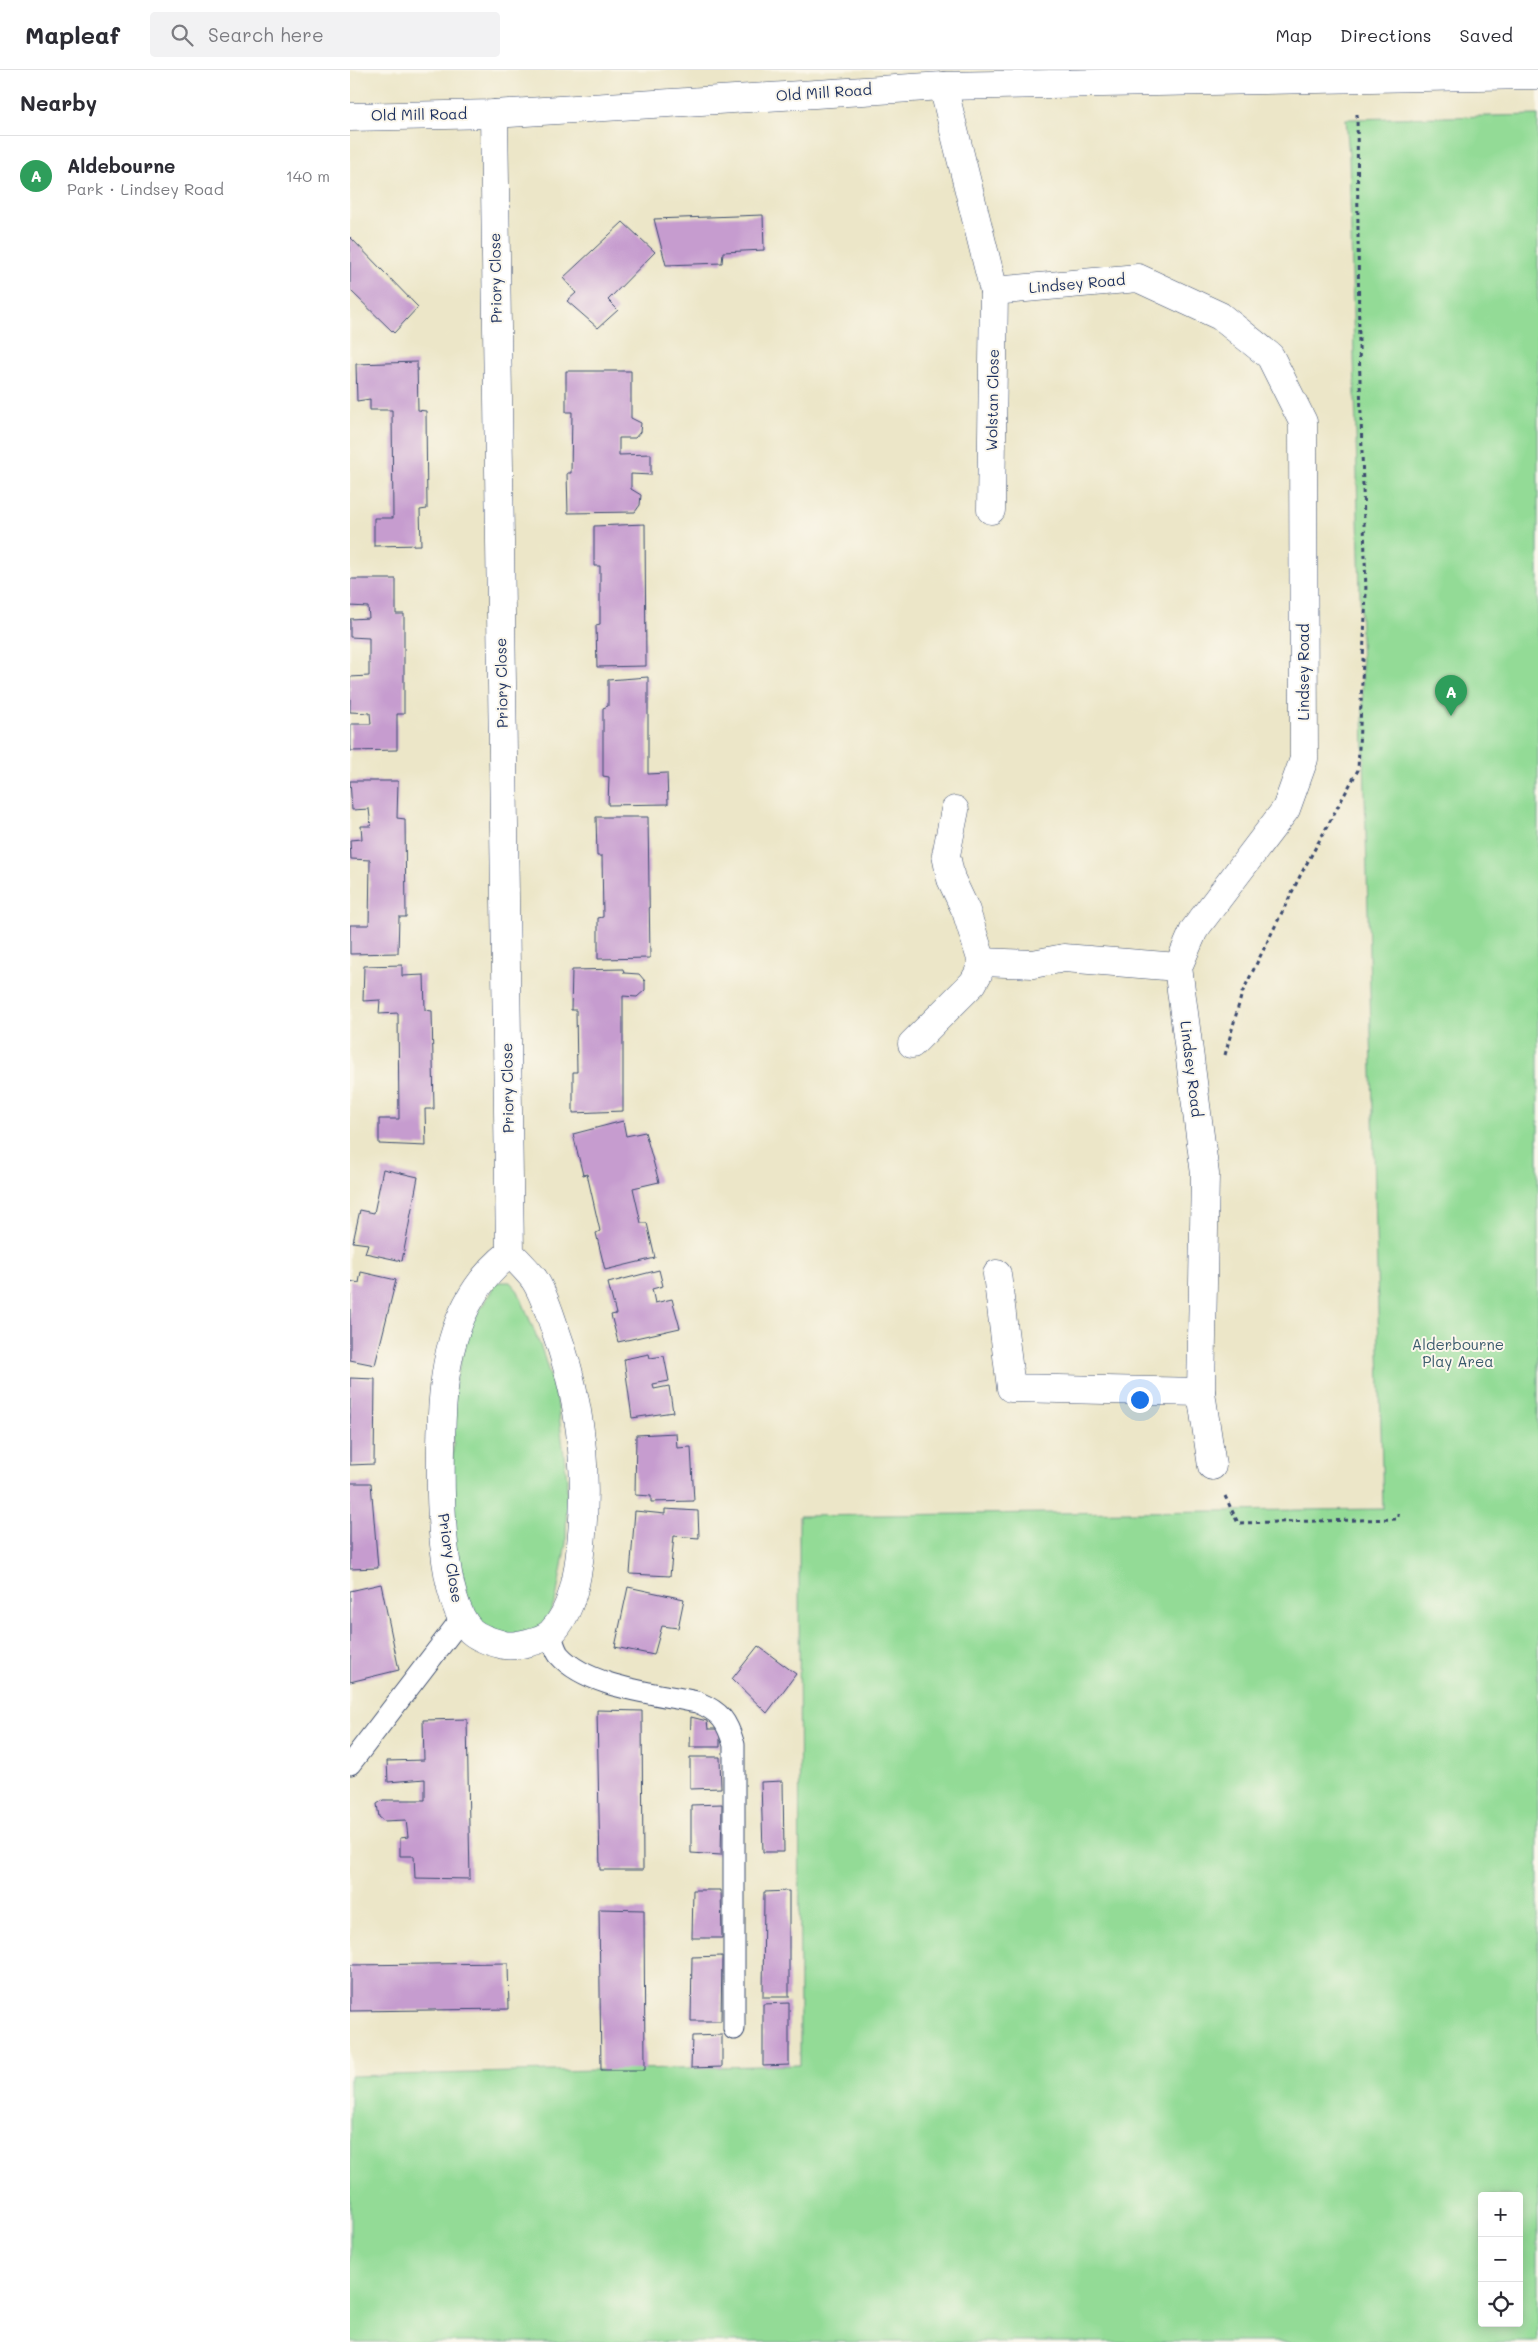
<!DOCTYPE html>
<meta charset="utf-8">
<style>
body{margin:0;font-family:Mali,sans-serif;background:#f2f2f3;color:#2b2b33}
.controls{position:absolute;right:15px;bottom:15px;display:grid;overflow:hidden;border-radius:5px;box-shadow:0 2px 12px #0003}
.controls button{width:45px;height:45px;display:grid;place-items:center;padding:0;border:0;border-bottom:1px solid #e1e1e2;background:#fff;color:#2b2b33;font:25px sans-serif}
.you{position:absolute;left:789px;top:1329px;width:18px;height:18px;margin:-12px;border:4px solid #fff;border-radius:50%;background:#1a73e8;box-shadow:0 0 0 8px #1a73e833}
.badge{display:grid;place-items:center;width:32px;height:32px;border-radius:50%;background:#d1495b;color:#fff;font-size:16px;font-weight:700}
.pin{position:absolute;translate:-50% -41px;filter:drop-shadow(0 1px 2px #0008)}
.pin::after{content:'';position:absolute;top:26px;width:18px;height:15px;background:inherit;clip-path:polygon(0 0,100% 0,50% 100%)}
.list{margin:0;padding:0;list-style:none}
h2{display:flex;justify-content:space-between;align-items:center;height:65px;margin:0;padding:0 20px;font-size:21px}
h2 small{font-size:16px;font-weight:400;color:#7c7c81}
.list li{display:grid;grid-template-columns:32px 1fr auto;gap:15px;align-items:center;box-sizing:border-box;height:80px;padding:0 20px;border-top:1px solid #e1e1e2}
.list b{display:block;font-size:19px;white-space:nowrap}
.list p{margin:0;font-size:16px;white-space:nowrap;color:#7c7c81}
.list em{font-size:16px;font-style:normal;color:#7c7c81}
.icon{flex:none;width:28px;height:28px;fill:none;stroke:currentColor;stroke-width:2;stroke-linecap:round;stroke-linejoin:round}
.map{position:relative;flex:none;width:1188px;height:2272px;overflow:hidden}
header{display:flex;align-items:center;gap:30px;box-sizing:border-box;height:70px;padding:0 25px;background:#fff;border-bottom:1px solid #e1e1e2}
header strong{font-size:24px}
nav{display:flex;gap:28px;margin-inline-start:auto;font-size:18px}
.search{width:350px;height:45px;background:#f2f2f3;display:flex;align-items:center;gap:12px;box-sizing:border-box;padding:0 18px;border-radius:5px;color:#7c7c81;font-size:19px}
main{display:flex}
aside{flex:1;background:#fff}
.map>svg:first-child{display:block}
.green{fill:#93db96;stroke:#57857a;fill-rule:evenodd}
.building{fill:#c69ccf}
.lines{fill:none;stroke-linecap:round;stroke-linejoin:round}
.lane-casing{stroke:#3a4a6e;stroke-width:23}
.street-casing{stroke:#3a4a6e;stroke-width:29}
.path{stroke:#3a4a6e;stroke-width:3;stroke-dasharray:4 4;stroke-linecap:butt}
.lane{stroke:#fff;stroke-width:21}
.street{stroke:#fff;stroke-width:28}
.labels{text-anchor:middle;stroke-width:4;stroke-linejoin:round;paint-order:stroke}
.street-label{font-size:15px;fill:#1b2f5e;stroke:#fbf7ec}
.park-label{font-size:15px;fill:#395a6c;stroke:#fbf7ec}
</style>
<header>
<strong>Mapleaf</strong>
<div class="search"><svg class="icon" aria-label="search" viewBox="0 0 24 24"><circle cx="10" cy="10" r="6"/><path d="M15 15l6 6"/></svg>Search here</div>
<nav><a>Map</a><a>Directions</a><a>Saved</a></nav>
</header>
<main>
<aside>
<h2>Nearby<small></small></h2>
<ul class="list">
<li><span class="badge" style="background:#2e9e5b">A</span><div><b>Aldebourne</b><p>Park · Lindsey Road</p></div><em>140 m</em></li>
</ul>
</aside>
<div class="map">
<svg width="1188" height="2272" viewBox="0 0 1188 2272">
<rect width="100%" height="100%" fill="#fbf7ec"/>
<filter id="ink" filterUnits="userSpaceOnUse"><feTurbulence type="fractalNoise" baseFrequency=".02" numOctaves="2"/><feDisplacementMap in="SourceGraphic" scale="10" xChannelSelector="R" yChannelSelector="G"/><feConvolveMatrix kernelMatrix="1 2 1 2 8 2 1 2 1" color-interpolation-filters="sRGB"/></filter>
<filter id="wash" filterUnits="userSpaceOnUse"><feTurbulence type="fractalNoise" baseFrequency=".0096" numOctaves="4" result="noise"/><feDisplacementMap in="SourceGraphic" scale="20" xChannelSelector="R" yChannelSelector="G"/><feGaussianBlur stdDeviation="1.12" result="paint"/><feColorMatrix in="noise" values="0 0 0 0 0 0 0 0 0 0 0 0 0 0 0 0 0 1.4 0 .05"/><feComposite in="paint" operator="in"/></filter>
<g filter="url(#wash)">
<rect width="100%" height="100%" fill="#ece6c8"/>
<g class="green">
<path d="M 1188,45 L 1188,2272 L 0,2272 L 0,2006 L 450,1995 L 449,1446 L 1033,1439 L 999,86 L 996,49 ZM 1132,2126 L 1169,2126 L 1169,2253 L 1132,2253 Z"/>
<path d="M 147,1212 L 160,1212 L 168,1221 L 192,1280 L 207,1329 L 217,1409 L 216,1473 L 206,1529 L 197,1549 L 184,1562 L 166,1570 L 122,1554 L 100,1478 L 105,1312 L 122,1252 Z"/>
</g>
<g id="blocks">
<g class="building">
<path d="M 413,145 L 414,180 L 373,182 L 372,193 L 316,195 L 304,149 Z"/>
<path d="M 273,152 L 305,182 L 258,230 L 268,240 L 248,258 L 217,231 L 226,223 L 213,208 Z"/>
<path d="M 0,167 L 68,237 L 44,263 L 0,220 Z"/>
<path d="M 67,292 L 68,340 L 76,341 L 77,439 L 70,440 L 71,475 L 24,476 L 24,448 L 43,448 L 42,340 L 20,340 L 20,329 L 7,331 L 6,294 Z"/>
<path d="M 216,301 L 281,301 L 281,348 L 291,353 L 290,362 L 285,368 L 269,368 L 269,385 L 301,384 L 301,405 L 281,404 L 281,419 L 291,425 L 290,435 L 285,442 L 218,443 L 217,403 L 221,403 L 222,342 L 216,342 Z"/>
<path d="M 295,454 L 296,596 L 247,597 L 246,555 L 250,554 L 250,496 L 244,496 L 244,456 Z"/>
<path d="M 0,509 L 46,509 L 46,544 L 54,544 L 54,644 L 47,644 L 47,680 L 1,681 L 1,654 L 21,654 L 20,643 L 0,642 L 0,607 L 19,606 L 19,568 L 0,567 L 0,549 L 19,548 L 18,537 L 0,536 Z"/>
<path d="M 298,607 L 298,704 L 317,703 L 318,734 L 258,735 L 259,707 L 253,706 L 253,638 L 258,636 L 258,610 Z"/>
<path d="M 0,711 L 48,711 L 47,748 L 55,749 L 56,847 L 49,847 L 48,883 L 0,884 L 0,855 L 19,855 L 20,790 L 1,789 L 0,770 L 12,769 L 11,756 L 21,756 L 19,739 L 2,740 Z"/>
<path d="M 246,747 L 298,747 L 300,888 L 248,889 L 248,848 L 253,847 L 252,786 L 247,786 Z"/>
<path d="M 52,895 L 52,906 L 74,905 L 75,940 L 82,941 L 84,1039 L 75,1039 L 76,1076 L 29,1074 L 29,1049 L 49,1049 L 48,943 L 29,944 L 30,930 L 13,931 L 14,896 Z"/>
<path d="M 273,899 L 274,903 L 289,904 L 295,911 L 295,920 L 287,927 L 273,926 L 273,1041 L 223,1043 L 223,1002 L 227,1002 L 226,940 L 221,940 L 222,900 Z"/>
<path d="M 273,1051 L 276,1066 L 295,1062 L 309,1112 L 283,1118 L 291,1153 L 297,1153 L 305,1188 L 255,1200 L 246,1163 L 250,1161 L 237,1104 L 233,1105 L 223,1064 Z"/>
<path d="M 33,1099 L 68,1107 L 52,1191 L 15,1183 L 18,1174 L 3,1172 L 10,1140 L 24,1143 Z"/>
<path d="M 309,1200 L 313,1216 L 302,1219 L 305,1233 L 322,1229 L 330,1258 L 268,1272 L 261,1245 L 266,1244 L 258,1213 Z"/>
<path d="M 11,1202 L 46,1210 L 25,1295 L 0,1290 L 0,1211 L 9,1213 Z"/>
<path d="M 299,1284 L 300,1288 L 314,1286 L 319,1311 L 303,1314 L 304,1319 L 319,1316 L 323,1342 L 282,1348 L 274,1289 Z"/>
<path d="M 0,1308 L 25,1309 L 24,1394 L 0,1395 Z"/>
<path d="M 326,1363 L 327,1378 L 341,1377 L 344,1431 L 301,1432 L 301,1426 L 285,1425 L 286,1365 Z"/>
<path d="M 0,1413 L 21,1413 L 28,1498 L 0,1499 Z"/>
<path d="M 315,1439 L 348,1441 L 349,1468 L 324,1466 L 320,1506 L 280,1504 L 285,1441 L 315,1444 Z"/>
<path d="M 31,1514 L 49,1600 L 0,1612 L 0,1521 Z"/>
<path d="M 278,1517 L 334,1529 L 328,1558 L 312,1556 L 304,1585 L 265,1577 Z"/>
<path d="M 408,1576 L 446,1604 L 417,1643 L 382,1609 Z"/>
<path d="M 247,1640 L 292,1641 L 293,1800 L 250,1800 Z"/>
<path d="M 341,1647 L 357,1651 L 358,1659 L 370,1659 L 370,1677 L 340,1677 Z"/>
<path d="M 117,1649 L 120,1809 L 65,1808 L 64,1786 L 50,1786 L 50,1768 L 58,1767 L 56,1750 L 34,1751 L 29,1747 L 27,1734 L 33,1730 L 75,1730 L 75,1709 L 38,1712 L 37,1691 L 74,1690 L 73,1650 Z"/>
<path d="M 340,1687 L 370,1687 L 371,1718 L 340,1719 Z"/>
<path d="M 433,1711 L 434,1782 L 413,1782 L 411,1712 Z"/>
<path d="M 372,1734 L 371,1785 L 341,1783 L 341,1735 Z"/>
<path d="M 343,1820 L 371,1820 L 372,1868 L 342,1868 Z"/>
<path d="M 439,1821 L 439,1927 L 413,1927 L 414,1822 Z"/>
<path d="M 249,1839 L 294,1840 L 295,2000 L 251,2000 Z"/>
<path d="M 372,1886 L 371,1951 L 341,1951 L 342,1887 Z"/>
<path d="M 158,1893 L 159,1939 L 0,1941 L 0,1895 Z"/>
<path d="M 439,1933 L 439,1995 L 413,1996 L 413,1934 Z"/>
<path d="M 372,1965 L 372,1997 L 341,1998 L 342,1966 Z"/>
</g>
</g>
</g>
<g filter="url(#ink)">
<use href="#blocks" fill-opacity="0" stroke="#3a4a6e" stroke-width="1"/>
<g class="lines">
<defs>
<g id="lane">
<path d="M 200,1564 C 203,1570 205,1580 209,1585 C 238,1618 306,1623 347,1632 C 371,1642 377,1651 384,1675 L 384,1959"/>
<path d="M 0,1694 L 112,1548"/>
</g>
<g id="street">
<path d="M 593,16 L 644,221 L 788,208 L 870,246 L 920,286 L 953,352 L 954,689 L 936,739 L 844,860 L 828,897 L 855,1104 L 851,1322 L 862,1396"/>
<path d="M 144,44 L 160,1183 C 98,1232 92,1304 91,1378 C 90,1421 90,1530 121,1561 C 130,1569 143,1572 154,1575 C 165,1577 192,1571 201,1563 C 223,1541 228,1504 231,1475 C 239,1400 231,1330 205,1259 C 199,1242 194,1224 184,1209 C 177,1200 168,1191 160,1183"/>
<path d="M 0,47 L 144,44 L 593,16 L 1188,5"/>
<path d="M 641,440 L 644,221"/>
<path d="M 632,892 L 683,894 L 714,888 L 828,897"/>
<path d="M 562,974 L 623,913 L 628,904 L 632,892 L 616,841 L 601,809 L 596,785 L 605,740"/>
<path d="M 647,1204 L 661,1318 L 851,1322"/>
</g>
</defs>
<use href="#lane" class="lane-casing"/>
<use href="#street" class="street-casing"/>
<g class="path">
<path d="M 875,985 L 892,923 L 951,804 L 1008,700 L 1016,523 L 1009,275 L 1007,42"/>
<path d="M 875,1426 L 888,1453 L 1048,1449 L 1048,1439"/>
</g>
<use href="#lane" class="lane"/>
<use href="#street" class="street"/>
</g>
</g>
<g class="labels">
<g class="street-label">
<text transform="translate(474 23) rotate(-4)" y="5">Old Mill Road</text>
<text transform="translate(69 45) rotate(-1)" y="5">Old Mill Road</text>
<text transform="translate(146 208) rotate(-91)" y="5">Priory Close</text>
<text transform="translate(727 214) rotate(-5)" y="5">Lindsey Road</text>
<text transform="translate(643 330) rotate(-89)" y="5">Wolstan Close</text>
<text transform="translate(954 602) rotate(-90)" y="5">Lindsey Road</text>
<text transform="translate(152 613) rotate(-91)" y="5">Priory Close</text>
<text transform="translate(841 999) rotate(83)" y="5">Lindsey Road</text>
<text transform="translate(158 1018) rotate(-91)" y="5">Priory Close</text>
<text transform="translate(100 1488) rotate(81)" y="5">Priory Close</text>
</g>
<g class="park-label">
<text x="1108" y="1280">Alderbourne<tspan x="1108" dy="17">Play Area</tspan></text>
</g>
</g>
</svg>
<div class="controls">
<button>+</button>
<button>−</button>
<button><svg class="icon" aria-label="locate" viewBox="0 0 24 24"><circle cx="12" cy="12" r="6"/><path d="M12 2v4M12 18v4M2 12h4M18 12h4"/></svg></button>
</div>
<div class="you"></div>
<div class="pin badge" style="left:1101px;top:646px;background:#2e9e5b">A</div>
</div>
</main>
